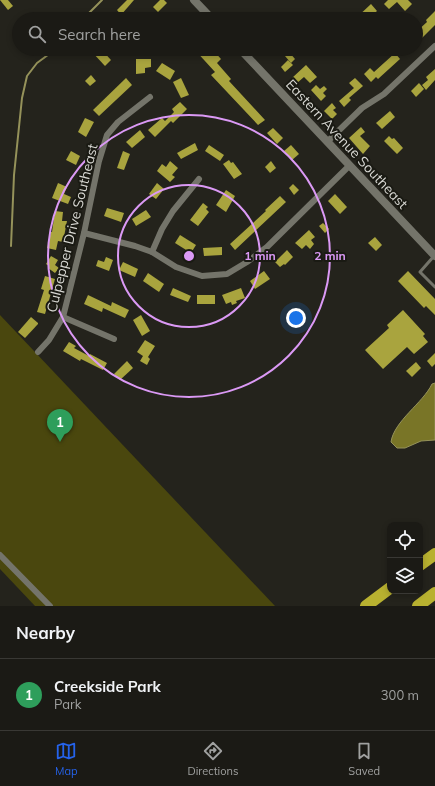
<!DOCTYPE html>
<style>
body{margin:0;font-family:Mulish,sans-serif;background:#24231e;color:#f1f3f6}
.controls{position:absolute;right:12px;bottom:12px;display:grid;overflow:hidden;border-radius:8px;box-shadow:0 2px 6px #0003}
.controls button{width:36px;height:36px;display:grid;place-items:center;padding:0;border:0;border-bottom:1px solid #393834;background:#1b1a15;color:#f1f3f6;font:20px sans-serif}
.you{position:absolute;left:296px;top:318px;width:14px;height:14px;margin:-10px;border:3px solid #fff;border-radius:50%;background:#1a73e8;box-shadow:0 0 0 6px #1a73e833}
.badge{display:grid;place-items:center;width:26px;height:26px;border-radius:50%;background:#2563eb;color:#fff;font-size:13px;font-weight:700}
.pin{position:absolute;translate:-50% -33px;filter:drop-shadow(0 1px 2px #0008)}
.pin::after{content:'';position:absolute;top:21px;width:14px;height:12px;background:inherit;clip-path:polygon(0 0,100% 0,50% 100%)}
.list{margin:0;padding:0;list-style:none}
h2{display:flex;justify-content:space-between;align-items:center;height:52px;margin:0;padding:0 16px;font-size:17px}
h2 small{font-size:13px;font-weight:400;color:#a0a1a0}
.list li{display:grid;grid-template-columns:26px 1fr auto;gap:12px;align-items:center;box-sizing:border-box;height:72px;padding:0 16px;border-top:1px solid #393834}
.list b{display:block;font-size:15px;white-space:nowrap}
.list p{margin:0;font-size:13px;white-space:nowrap;color:#a0a1a0}
.list em{font-size:13px;font-style:normal;color:#a0a1a0}
.icon{flex:none;width:22px;height:22px;fill:none;stroke:currentColor;stroke-width:2;stroke-linecap:round;stroke-linejoin:round}
.map{position:relative;flex:none;width:435px;height:606px;overflow:hidden}
.search{position:absolute;background:#1b1a15;box-shadow:0 2px 6px #0003;left:12px;right:12px;top:12px;height:44px;display:flex;align-items:center;gap:10px;box-sizing:border-box;padding:0 14px;border-radius:22px;color:#a0a1a0;font-size:15px}
.sheet{height:124px;background:#1b1a15}
nav{display:flex;justify-content:space-around;align-items:center;box-sizing:border-box;height:56px;border-top:1px solid #393834;background:#1b1a15;font-size:11px;color:#a0a1a0}
nav a{display:grid;justify-items:center;gap:2px}
nav .on{color:#2563eb}
.map>svg:first-child{display:block}
.green{fill:#4a470e}
.water{fill:#797527;stroke:#95925a}
.lines{fill:none;stroke-linecap:round;stroke-linejoin:round}
.stream{stroke:#95925a;stroke-width:2}
.building{fill:#a9a43e}
.service{stroke:#74746a;stroke-width:3}
.minor{stroke:#74746a;stroke-width:6}
.tertiary{stroke:#74746a;stroke-width:8}
.motorway{stroke:#b8b130;stroke-width:12}
.ring{fill:none;stroke:#db99f5;stroke-width:2}
.labels{text-anchor:middle;stroke-width:4;stroke-linejoin:round;paint-order:stroke}
.street-label{font-size:14px;fill:#d7d7d2;stroke:#1a1a13}
.centre{fill:#db99f5;stroke:#1a1a13;stroke-width:2}
.ring-label{font-size:12px;text-anchor:middle;font-weight:bold;fill:#db99f5;stroke:#1a1a13;stroke-width:4;stroke-linejoin:round;paint-order:stroke}
</style>
<div class="map">
<svg width="435" height="606" viewBox="0 0 435 606">
<rect width="100%" height="100%" fill="#24231c"/>
<path class="green" d="M 0,315 L 275,606 L 35,606 L 0,569 Z"/>
<path class="water" d="M 435,383 L 435,440 L 421,441 L 405,448 L 397,448 L 391,442 C 394,421 423,403 432,384 Z"/>
<g class="lines">
<g class="stream">
<path d="M 83,19 L 102,0"/>
<path d="M 11,246 L 14,175 L 22,98 L 27,76 L 37,63 L 56,49"/>
</g>
</g>
<g class="building">
<path d="M 0,0 L 8,0 L 13,6 L 8,10 Z"/>
<path d="M 127,0 L 134,0 L 121,15 L 117,10 Z"/>
<path d="M 160,0 L 164,0 L 167,3 L 158,12 L 153,7 Z"/>
<path d="M 388,0 L 408,0 L 412,4 L 405,11 L 397,2 L 389,9 L 384,4 Z"/>
<path d="M 371,4 L 377,11 L 368,19 L 355,19 Z"/>
<path d="M 435,11 L 435,25 L 419,41 L 416,39 L 416,32 L 427,22 L 426,20 Z"/>
<path d="M 96,49 L 101,49 L 111,60 L 105,66 L 92,52 Z"/>
<path d="M 194,49 L 212,49 L 221,59 L 217,63 L 231,79 L 229,81 L 265,120 L 258,125 L 211,75 L 215,72 Z"/>
<path d="M 289,52 L 295,59 L 291,63 L 285,56 Z"/>
<path d="M 395,53 L 400,59 L 378,79 L 376,77 L 371,82 L 364,74 L 370,68 L 374,72 Z"/>
<path d="M 136,59 L 151,59 L 151,67 L 145,68 L 145,73 L 136,74 Z"/>
<path d="M 288,60 L 293,65 L 285,72 L 281,67 Z"/>
<path d="M 162,63 L 175,71 L 170,80 L 156,71 Z"/>
<path d="M 306,65 L 317,77 L 310,83 L 304,77 L 297,83 L 292,78 Z"/>
<path d="M 435,69 L 435,80 L 426,90 L 422,85 L 428,80 L 426,77 Z"/>
<path d="M 91,75 L 96,81 L 90,86 L 85,81 Z"/>
<path d="M 126,78 L 132,85 L 99,116 L 93,110 Z"/>
<path d="M 181,78 L 189,95 L 181,98 L 173,82 Z"/>
<path d="M 355,78 L 363,86 L 349,98 L 351,100 L 344,107 L 339,101 L 354,88 L 349,83 Z"/>
<path d="M 419,83 L 424,89 L 416,97 L 411,91 Z"/>
<path d="M 316,85 L 320,89 L 324,86 L 327,89 L 323,93 L 326,96 L 321,101 L 311,90 Z"/>
<path d="M 180,102 L 187,109 L 173,123 L 171,121 L 155,137 L 148,130 L 162,118 L 165,121 L 174,112 L 172,109 Z"/>
<path d="M 332,103 L 336,108 L 333,110 L 337,114 L 332,119 L 324,111 Z"/>
<path d="M 390,111 L 395,117 L 382,129 L 376,123 Z"/>
<path d="M 85,118 L 94,122 L 86,137 L 78,132 Z"/>
<path d="M 361,127 L 365,132 L 360,136 L 370,146 L 363,154 L 349,138 Z"/>
<path d="M 273,128 L 283,138 L 277,144 L 267,133 Z"/>
<path d="M 140,130 L 145,137 L 132,148 L 126,142 Z"/>
<path d="M 389,136 L 392,139 L 394,138 L 403,148 L 397,154 L 384,141 Z"/>
<path d="M 195,143 L 198,150 L 181,159 L 177,153 Z"/>
<path d="M 209,145 L 224,155 L 220,161 L 205,151 Z"/>
<path d="M 291,145 L 299,154 L 292,160 L 284,151 Z"/>
<path d="M 71,151 L 80,156 L 76,165 L 66,160 Z"/>
<path d="M 123,151 L 130,154 L 124,170 L 117,168 Z"/>
<path d="M 229,160 L 231,163 L 233,162 L 242,174 L 234,179 L 223,164 Z"/>
<path d="M 170,161 L 178,168 L 172,175 L 175,177 L 170,182 L 157,171 L 162,164 L 166,167 Z"/>
<path d="M 271,161 L 276,168 L 270,173 L 265,167 Z"/>
<path d="M 58,183 L 67,187 L 64,194 L 71,197 L 68,204 L 52,198 Z"/>
<path d="M 157,183 L 164,189 L 156,199 L 149,194 Z"/>
<path d="M 293,184 L 299,190 L 294,195 L 289,188 Z"/>
<path d="M 226,190 L 235,196 L 226,212 L 216,205 Z"/>
<path d="M 335,194 L 347,207 L 340,214 L 328,201 Z"/>
<path d="M 280,196 L 286,202 L 235,250 L 230,244 L 266,211 L 265,210 Z"/>
<path d="M 203,203 L 208,207 L 206,209 L 209,212 L 198,226 L 190,220 Z"/>
<path d="M 107,208 L 124,213 L 121,222 L 104,216 Z"/>
<path d="M 146,210 L 151,217 L 136,226 L 132,219 Z"/>
<path d="M 55,211 L 63,212 L 62,221 L 67,221 L 63,242 L 58,241 L 56,250 L 47,248 L 51,232 L 52,232 Z"/>
<path d="M 323,223 L 329,229 L 325,233 L 319,226 Z"/>
<path d="M 309,230 L 315,237 L 311,240 L 314,244 L 310,249 L 306,245 L 302,249 L 295,243 Z"/>
<path d="M 180,235 L 196,245 L 191,253 L 175,243 Z"/>
<path d="M 375,237 L 382,245 L 376,251 L 368,243 Z"/>
<path d="M 222,247 L 222,255 L 204,256 L 203,248 Z"/>
<path d="M 287,250 L 293,257 L 285,265 L 284,264 L 280,267 L 275,262 Z"/>
<path d="M 51,256 L 58,260 L 55,265 L 59,268 L 55,273 L 48,268 L 49,266 L 46,264 Z"/>
<path d="M 106,257 L 113,260 L 109,271 L 96,266 L 98,260 L 104,262 Z"/>
<path d="M 123,262 L 138,269 L 135,277 L 119,270 Z"/>
<path d="M 264,271 L 270,279 L 255,289 L 250,281 Z"/>
<path d="M 408,271 L 435,299 L 435,315 L 426,306 L 424,308 L 398,281 Z"/>
<path d="M 148,273 L 164,284 L 159,292 L 143,281 Z"/>
<path d="M 45,276 L 55,279 L 45,314 L 37,312 L 44,290 L 41,289 Z"/>
<path d="M 173,288 L 191,296 L 188,302 L 170,295 Z"/>
<path d="M 241,288 L 245,298 L 236,301 L 237,303 L 232,305 L 231,302 L 226,304 L 222,295 Z"/>
<path d="M 88,295 L 111,306 L 112,302 L 129,310 L 125,318 L 103,308 L 102,312 L 84,304 Z"/>
<rect x="197" y="295" width="18" height="9"/>
<path d="M 403,310 L 425,334 L 423,336 L 428,342 L 414,354 L 407,347 L 383,369 L 365,350 L 389,328 L 387,325 Z"/>
<path d="M 141,315 L 150,331 L 142,336 L 133,320 Z"/>
<path d="M 31,317 L 38,323 L 38,324 L 25,338 L 18,332 Z"/>
<path d="M 145,340 L 155,346 L 148,357 L 150,359 L 147,365 L 140,361 L 143,356 L 137,352 Z"/>
<path d="M 69,342 L 76,346 L 74,348 L 89,356 L 90,354 L 107,363 L 103,370 L 81,359 L 80,361 L 63,351 Z"/>
<path d="M 435,353 L 435,364 L 432,367 L 427,361 Z"/>
<path d="M 127,361 L 133,368 L 120,380 L 114,374 Z"/>
<path d="M 416,362 L 421,368 L 412,377 L 406,371 Z"/>
</g>
<g class="lines">
<path class="service" d="M 434,256 L 420,272 L 435,287"/>
<g class="minor">
<path d="M 327,142 L 362,108 L 384,94 L 435,46"/>
<path d="M 84,233 L 135,246 L 152,252 L 176,267 L 202,276 L 227,274 L 247,262 L 267,247 L 350,165"/>
<path d="M 152,252 L 162,229 L 173,211 L 199,179"/>
<path d="M 63,317 L 114,339"/>
<path d="M 38,352 L 49,340 L 63,317 L 84,233 L 99,161 L 107,135 L 118,122 L 150,97"/>
<path d="M 0,555 L 50,606"/>
</g>
<g class="tertiary">
<path d="M 194,0 L 212,19"/>
<path d="M 240,49 L 435,256"/>
</g>
<g class="motorway">
<path d="M 420,565 L 435,554"/>
<path d="M 366,606 L 390,588"/>
<path d="M 418,606 L 435,593"/>
</g>
</g>
<g class="ring">
<circle cx="189" cy="256" r="71"/>
<circle cx="189" cy="256" r="141"/>
</g>
<g class="labels">
<g class="street-label">
<text transform="translate(347 144) rotate(47)" y="5">Eastern Avenue Southeast</text>
<text transform="translate(72 228) rotate(-76)" y="5">Culpepper Drive Southeast</text>
</g>
</g>
<circle cx="189" cy="256" r="6" class="centre"/>
<g class="ring-label">
<text x="260" y="260">1 min</text>
<text x="330" y="260">2 min</text>
</g>
</svg>
<div class="controls">
<button><svg class="icon" aria-label="locate" viewBox="0 0 24 24"><circle cx="12" cy="12" r="6"/><path d="M12 2v4M12 18v4M2 12h4M18 12h4"/></svg></button>
<button><svg class="icon" aria-label="layers" viewBox="0 0 24 24"><path d="M12 4l9 5-9 5-9-5zM3 14l9 5 9-5"/></svg></button>
</div>
<div class="you"></div>
<div class="pin badge" style="left:60px;top:442px;background:#2e9e5b">1</div>
<div class="search"><svg class="icon" aria-label="search" viewBox="0 0 24 24"><circle cx="10" cy="10" r="6"/><path d="M15 15l6 6"/></svg>Search here</div>
</div>
<section class="sheet">
<h2>Nearby<small></small></h2>
<ul class="list">
<li><span class="badge" style="background:#2e9e5b">1</span><div><b>Creekside Park</b><p>Park</p></div><em>300 m</em></li>
</ul>
</section>
<nav>
<a class="on"><svg class="icon" aria-label="map" viewBox="0 0 24 24"><path d="M3 6l6-2 6 2 6-2v14l-6 2-6-2-6 2zM9 4v14M15 6v14"/></svg>Map</a>
<a><svg class="icon" aria-label="directions" viewBox="0 0 24 24"><path d="M12 3l9 9-9 9-9-9zM9 14v-3h6M13 9l2 2-2 2"/></svg>Directions</a>
<a><svg class="icon" aria-label="saved" viewBox="0 0 24 24"><path d="M7 4h10v16l-5-4-5 4z"/></svg>Saved</a>
</nav>
